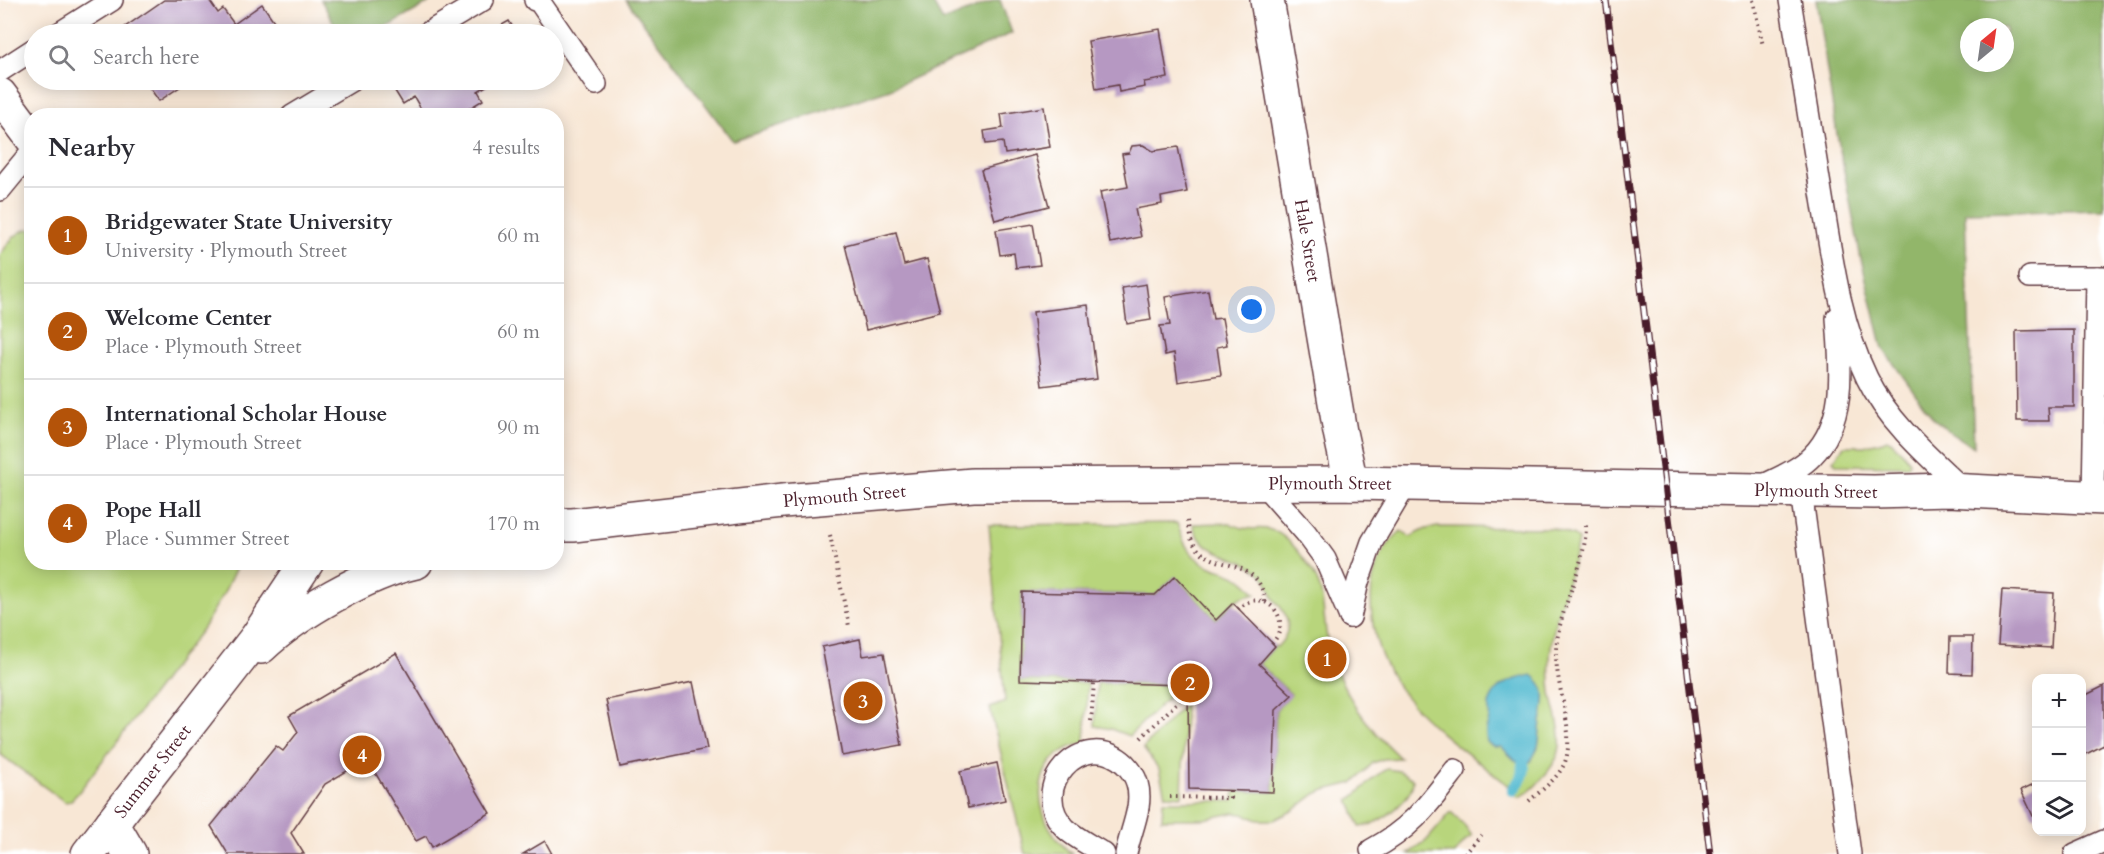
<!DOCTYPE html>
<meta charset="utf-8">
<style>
body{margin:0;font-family:Cardo,serif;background:#f7f7f7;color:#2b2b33}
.controls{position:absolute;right:18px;bottom:18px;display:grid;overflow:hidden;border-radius:12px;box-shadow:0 3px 15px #0003}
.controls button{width:54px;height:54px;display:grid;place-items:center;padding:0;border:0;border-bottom:2px solid #e1e1e2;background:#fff;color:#2b2b33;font:30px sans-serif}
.compass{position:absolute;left:1960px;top:18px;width:54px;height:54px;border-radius:50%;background:#fff;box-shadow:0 3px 15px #0003;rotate:29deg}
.you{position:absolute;left:1252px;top:310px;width:21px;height:21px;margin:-15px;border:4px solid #fff;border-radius:50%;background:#1a73e8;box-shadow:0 0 0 9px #1a73e833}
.badge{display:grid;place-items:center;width:39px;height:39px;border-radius:50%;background:#b45309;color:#fff;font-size:20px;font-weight:700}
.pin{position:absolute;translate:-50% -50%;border:3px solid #fff;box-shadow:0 2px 6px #0006}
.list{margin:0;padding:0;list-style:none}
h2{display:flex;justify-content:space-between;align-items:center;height:78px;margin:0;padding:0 24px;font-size:26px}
h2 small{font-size:20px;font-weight:400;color:#7c7c81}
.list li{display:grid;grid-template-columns:39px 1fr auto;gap:18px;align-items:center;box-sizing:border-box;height:96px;padding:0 24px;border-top:2px solid #e1e1e2}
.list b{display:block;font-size:22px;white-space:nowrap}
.list p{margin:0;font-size:20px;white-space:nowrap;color:#7c7c81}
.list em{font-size:20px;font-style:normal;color:#7c7c81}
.icon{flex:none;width:33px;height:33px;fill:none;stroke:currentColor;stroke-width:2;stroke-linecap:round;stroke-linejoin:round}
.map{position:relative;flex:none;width:2104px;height:854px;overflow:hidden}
.search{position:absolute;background:#fff;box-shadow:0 3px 15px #0003;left:24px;top:24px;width:540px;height:66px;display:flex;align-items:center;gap:15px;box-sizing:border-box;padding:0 21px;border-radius:33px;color:#7c7c81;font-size:22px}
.panel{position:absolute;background:#fff;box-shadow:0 3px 15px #0003;left:24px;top:108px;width:540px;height:462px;border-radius:24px}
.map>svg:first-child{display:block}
.green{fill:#b8d57b;stroke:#817a53;stroke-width:1.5}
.forest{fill:#92b66b;stroke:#6e6a4b;stroke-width:1.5;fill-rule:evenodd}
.water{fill:#52bad0;stroke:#4e6c7e;stroke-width:1.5}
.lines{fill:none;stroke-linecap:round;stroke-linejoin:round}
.stream{stroke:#52bad0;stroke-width:12}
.building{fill:#b698c2}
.lane-casing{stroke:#643d44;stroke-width:24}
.street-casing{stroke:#643d44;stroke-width:36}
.secondary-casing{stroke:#643d44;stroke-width:36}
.path{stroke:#643d44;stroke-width:4;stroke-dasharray:1.5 4.5;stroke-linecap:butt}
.lane{stroke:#fff;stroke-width:21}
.street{stroke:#fff;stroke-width:33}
.secondary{stroke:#fff;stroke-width:33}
.rail-casing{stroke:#4a1f2b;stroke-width:7}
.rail{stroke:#fff;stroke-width:4.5;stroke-dasharray:14;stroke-linecap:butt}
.labels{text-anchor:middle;stroke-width:4.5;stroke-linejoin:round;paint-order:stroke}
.street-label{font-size:18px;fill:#4a1f2b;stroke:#fff}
</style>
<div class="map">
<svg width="2104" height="854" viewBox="0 0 2104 854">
<rect width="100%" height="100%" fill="#fff"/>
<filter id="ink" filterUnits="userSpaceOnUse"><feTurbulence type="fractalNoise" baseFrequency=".0167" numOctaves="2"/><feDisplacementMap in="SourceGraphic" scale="12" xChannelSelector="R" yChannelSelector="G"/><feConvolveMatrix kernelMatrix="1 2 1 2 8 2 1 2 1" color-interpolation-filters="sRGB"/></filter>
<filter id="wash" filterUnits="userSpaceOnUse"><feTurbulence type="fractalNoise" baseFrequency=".008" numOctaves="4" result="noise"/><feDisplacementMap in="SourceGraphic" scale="24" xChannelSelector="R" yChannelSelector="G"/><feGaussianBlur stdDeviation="1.35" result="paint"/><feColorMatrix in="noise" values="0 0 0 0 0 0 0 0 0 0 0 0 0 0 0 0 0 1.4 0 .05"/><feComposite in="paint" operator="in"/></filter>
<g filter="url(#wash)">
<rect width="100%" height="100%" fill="#f8e7d5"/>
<g class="green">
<path d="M 27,229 L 32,230 L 32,562 L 238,563 L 224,593 L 203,628 L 78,793 L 70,801 L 65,802 L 0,754 L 0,255 C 8,244 14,234 27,229 Z"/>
<path d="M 1887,440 L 1891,441 L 1910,461 L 1908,466 L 1837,465 L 1833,461 L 1844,446 L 1864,446 Z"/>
<path d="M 1177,523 C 1181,535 1185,548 1195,557 C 1216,576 1234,565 1256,594 C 1238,594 1228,608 1216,620 L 1175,577 L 1155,595 L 1022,592 L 1020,680 L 1088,683 L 1085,743 C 1039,751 1029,797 1053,833 C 1058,841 1065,848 1072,854 L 1025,854 L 990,708 L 1005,702 L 989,525 Z"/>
<path d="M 1193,524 C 1205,524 1219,522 1230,524 C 1235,525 1239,527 1243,528 C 1252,530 1262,527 1271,530 C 1290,535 1314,570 1320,588 C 1325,609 1324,632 1330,652 C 1342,693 1369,729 1400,758 L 1384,759 L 1373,763 L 1353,783 L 1325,790 L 1314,795 L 1294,810 L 1274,820 L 1258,820 L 1243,814 L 1233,813 L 1204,819 L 1162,819 L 1163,801 L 1233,801 L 1234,791 L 1273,792 L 1276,710 L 1291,694 L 1259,664 L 1275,646 L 1277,647 C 1292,632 1290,617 1277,603 C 1269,594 1271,582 1258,571 C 1238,554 1199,555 1193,524 Z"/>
<path d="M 1438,527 L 1552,528 L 1574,536 L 1578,540 C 1568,595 1543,632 1551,692 C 1554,712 1565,735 1558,755 C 1553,767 1531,795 1518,797 L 1515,793 L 1520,786 L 1517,782 L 1513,785 L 1508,785 C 1444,734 1372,693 1371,601 C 1371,574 1380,549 1401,531 L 1410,537 L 1426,529 Z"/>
<path d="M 1097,683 L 1181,685 L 1129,736 L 1111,729 L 1095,726 Z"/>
<path d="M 1185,704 L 1182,796 L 1165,795 L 1159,769 L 1143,748 Z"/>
<path d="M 1387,769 L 1399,771 L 1413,779 C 1414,799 1379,826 1360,827 L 1349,800 C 1363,791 1374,774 1387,769 Z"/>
<path d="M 1451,812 L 1465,826 L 1472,836 L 1466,840 L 1455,854 L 1408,854 L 1427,840 Z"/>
</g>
<g class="forest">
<path d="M 321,0 L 434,0 L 375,34 L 340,34 Z"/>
<path d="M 626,0 L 931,0 L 943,21 L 995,0 L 1000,0 L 1012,33 L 890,89 L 733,141 Z"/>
<path d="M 1816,0 L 2104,0 L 2104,209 L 1965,212 L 1974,447 L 1954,435 L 1933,418 L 1883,349 L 1861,259 L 1837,134 ZM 1969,27 L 2005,27 L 2005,63 L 1969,63 Z"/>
</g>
<path class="water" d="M 1532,675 C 1550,687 1544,704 1541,722 C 1538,741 1542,744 1530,762 C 1513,765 1512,755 1501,747 L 1494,747 L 1487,742 C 1485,730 1486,730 1489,719 C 1490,715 1488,710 1489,705 C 1493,684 1513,679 1532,675 Z"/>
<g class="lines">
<path class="stream" d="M 1513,790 C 1520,781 1526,774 1523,763"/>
</g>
<g id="blocks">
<g class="building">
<path d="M 164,0 L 209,0 L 218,13 L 223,9 L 234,24 L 262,4 L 283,34 L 115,34 Z"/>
<path d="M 509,21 L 517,34 L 486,34 Z"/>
<path d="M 1160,29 L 1168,78 L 1144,82 L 1145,87 L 1119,92 L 1118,85 L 1096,89 L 1088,41 Z"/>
<path d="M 144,80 L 190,80 L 159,101 Z"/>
<path d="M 402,80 L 496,80 L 478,91 L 483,100 L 457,116 L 417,116 L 415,112 L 421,109 L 414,97 L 403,104 L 395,91 L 406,85 Z"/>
<path d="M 1044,107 L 1050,147 L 1005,154 L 1003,142 L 986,144 L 984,131 L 1003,128 L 1001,114 Z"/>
<path d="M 1143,145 L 1153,151 L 1178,147 L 1187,192 L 1161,197 L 1162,204 L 1135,209 L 1141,237 L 1110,243 L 1100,192 L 1128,187 L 1122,154 L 1129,153 L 1132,146 Z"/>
<path d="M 1035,155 L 1049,206 L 995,220 L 981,170 Z"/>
<path d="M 1033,224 L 1040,265 L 1016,268 L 1014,253 L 1000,255 L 996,230 Z"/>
<path d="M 896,232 L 904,265 L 927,259 L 940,312 L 866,330 L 845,245 Z"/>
<path d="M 1146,284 L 1151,320 L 1127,324 L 1122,288 Z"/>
<path d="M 1208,290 L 1213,319 L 1222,318 L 1227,345 L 1217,347 L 1221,375 L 1178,382 L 1174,353 L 1165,355 L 1160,326 L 1170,325 L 1165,297 Z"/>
<path d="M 1088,305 L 1097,379 L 1042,386 L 1033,312 Z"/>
<path d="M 2074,330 L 2074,407 L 2048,407 L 2049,421 L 2017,421 L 2016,331 Z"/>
<path d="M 1175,576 L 1216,620 L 1233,603 L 1275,646 L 1259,664 L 1292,695 L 1276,710 L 1273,792 L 1189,789 L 1188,692 L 1181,685 L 1020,680 L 1022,592 L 1155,595 Z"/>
<path d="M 2002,590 L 2054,593 L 2051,648 L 1998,645 Z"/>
<path d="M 1950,637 L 1973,637 L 1972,674 L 1949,673 Z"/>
<path d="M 860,639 L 863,656 L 884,653 L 902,745 L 842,756 L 822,647 Z"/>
<path d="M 396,653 L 490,813 L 432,847 L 426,836 L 416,841 L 367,759 L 325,784 L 291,833 L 304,854 L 228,854 L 211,826 L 276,746 L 283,751 L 298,732 L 289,716 Z"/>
<path d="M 693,682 L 707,749 L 620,767 L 606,700 Z"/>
<path d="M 2104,686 L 2104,745 L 2082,756 L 2082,697 Z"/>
<path d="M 997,763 L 1005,800 L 968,808 L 960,771 Z"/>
<path d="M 2036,783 L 2036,815 L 2033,816 L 2021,790 Z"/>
<path d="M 545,841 L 552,854 L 523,854 Z"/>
</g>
</g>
</g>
<g filter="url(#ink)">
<use href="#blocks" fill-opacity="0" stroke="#643d44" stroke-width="1.5"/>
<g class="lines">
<defs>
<g id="lane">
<path d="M 535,0 L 539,1 L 596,84"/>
<path d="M 1790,0 C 1801,66 1811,132 1822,198 C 1832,259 1840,322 1867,378 C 1888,422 1930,458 1965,491"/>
<path d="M 58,34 L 112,0"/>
<path d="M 426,34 L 483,0"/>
<path d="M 0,71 L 34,49"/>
<path d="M 292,116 L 352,80"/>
<path d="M 0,190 L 32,151"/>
<path d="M 2030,277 L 2104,277"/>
<path d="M 1263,484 L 1306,533 L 1325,559 L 1350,617"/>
<path d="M 1760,487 C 1777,478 1799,470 1812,456 C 1848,420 1840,364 1837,318"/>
<path d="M 1801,491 L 1850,854"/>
<path d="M 2093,497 L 2097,277"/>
<path d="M 1350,617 L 1358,582 L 1372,542 L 1407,483"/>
<path d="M 1371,850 C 1411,829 1428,805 1455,770"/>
<path d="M 1104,854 C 1092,846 1077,839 1066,829 C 1025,789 1082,725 1125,764 C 1130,769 1135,776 1137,783 C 1144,806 1130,831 1126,854"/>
<path d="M 2075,854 L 2104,841"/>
</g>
<g id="street">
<path id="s1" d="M 1267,0 L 1340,432 L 1351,483"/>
<path d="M 112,823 L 130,854"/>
</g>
<g id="secondary">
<path d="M 0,95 L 32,138"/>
<path id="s2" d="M 556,525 L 573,525 L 783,501 L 973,485 L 1351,483 L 1874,492 L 1949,490 L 2104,498"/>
<path d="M 261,647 C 297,613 367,573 416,562"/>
<path id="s3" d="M 88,854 L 257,637 L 307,562"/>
</g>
</defs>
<use href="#lane" class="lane-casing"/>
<use href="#street" class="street-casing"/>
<use href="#secondary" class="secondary-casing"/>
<g class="path">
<path d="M 1753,0 L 1763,46"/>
<path d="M 1187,521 C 1189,529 1190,540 1196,547 C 1216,572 1260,557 1265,602"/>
<path d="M 830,535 L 849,626"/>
<path d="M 1238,609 C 1262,584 1296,619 1272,643"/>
<path d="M 1091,721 L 1094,683"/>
<path d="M 1141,738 L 1188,692"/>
<path d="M 1170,797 L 1230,798 L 1230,791"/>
<path d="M 1529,801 C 1543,789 1564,774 1567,755 C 1573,724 1555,684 1556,650 C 1559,606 1586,568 1586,525"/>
<path d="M 1465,854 L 1481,835"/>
</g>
<use href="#lane" class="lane"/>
<use href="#street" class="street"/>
<use href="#secondary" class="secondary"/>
<defs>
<path id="rail" d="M 1606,0 L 1710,854"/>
</defs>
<use href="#rail" class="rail-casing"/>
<use href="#rail" class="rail"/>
</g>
</g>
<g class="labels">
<g class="street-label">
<text dy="6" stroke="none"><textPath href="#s1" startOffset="244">Hale Street</textPath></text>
<text dy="6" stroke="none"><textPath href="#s2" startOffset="776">Plymouth Street</textPath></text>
<text dy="6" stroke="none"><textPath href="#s2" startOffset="1262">Plymouth Street</textPath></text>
<text dy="6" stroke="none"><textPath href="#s2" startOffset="290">Plymouth Street</textPath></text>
<text dy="6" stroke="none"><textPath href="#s3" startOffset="105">Summer Street</textPath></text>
</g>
</g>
</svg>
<div class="controls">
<button>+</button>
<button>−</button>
<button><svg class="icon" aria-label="layers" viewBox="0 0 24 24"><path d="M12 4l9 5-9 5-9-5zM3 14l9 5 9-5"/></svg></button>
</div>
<svg class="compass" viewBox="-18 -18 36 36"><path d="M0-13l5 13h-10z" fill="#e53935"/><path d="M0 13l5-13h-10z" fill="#7c7c81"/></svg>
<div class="you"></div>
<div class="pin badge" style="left:1327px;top:659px">1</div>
<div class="pin badge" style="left:1190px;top:683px">2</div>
<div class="pin badge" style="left:863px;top:701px">3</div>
<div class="pin badge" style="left:362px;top:755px">4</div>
<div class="search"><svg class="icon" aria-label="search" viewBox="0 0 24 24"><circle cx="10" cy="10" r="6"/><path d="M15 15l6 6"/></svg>Search here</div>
<section class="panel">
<h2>Nearby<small>4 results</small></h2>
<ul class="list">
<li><span class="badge">1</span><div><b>Bridgewater State University</b><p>University · Plymouth Street</p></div><em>60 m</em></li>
<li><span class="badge">2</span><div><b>Welcome Center</b><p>Place · Plymouth Street</p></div><em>60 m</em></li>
<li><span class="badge">3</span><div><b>International Scholar House</b><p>Place · Plymouth Street</p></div><em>90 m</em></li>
<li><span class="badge">4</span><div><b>Pope Hall</b><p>Place · Summer Street</p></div><em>170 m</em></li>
</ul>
</section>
</div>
